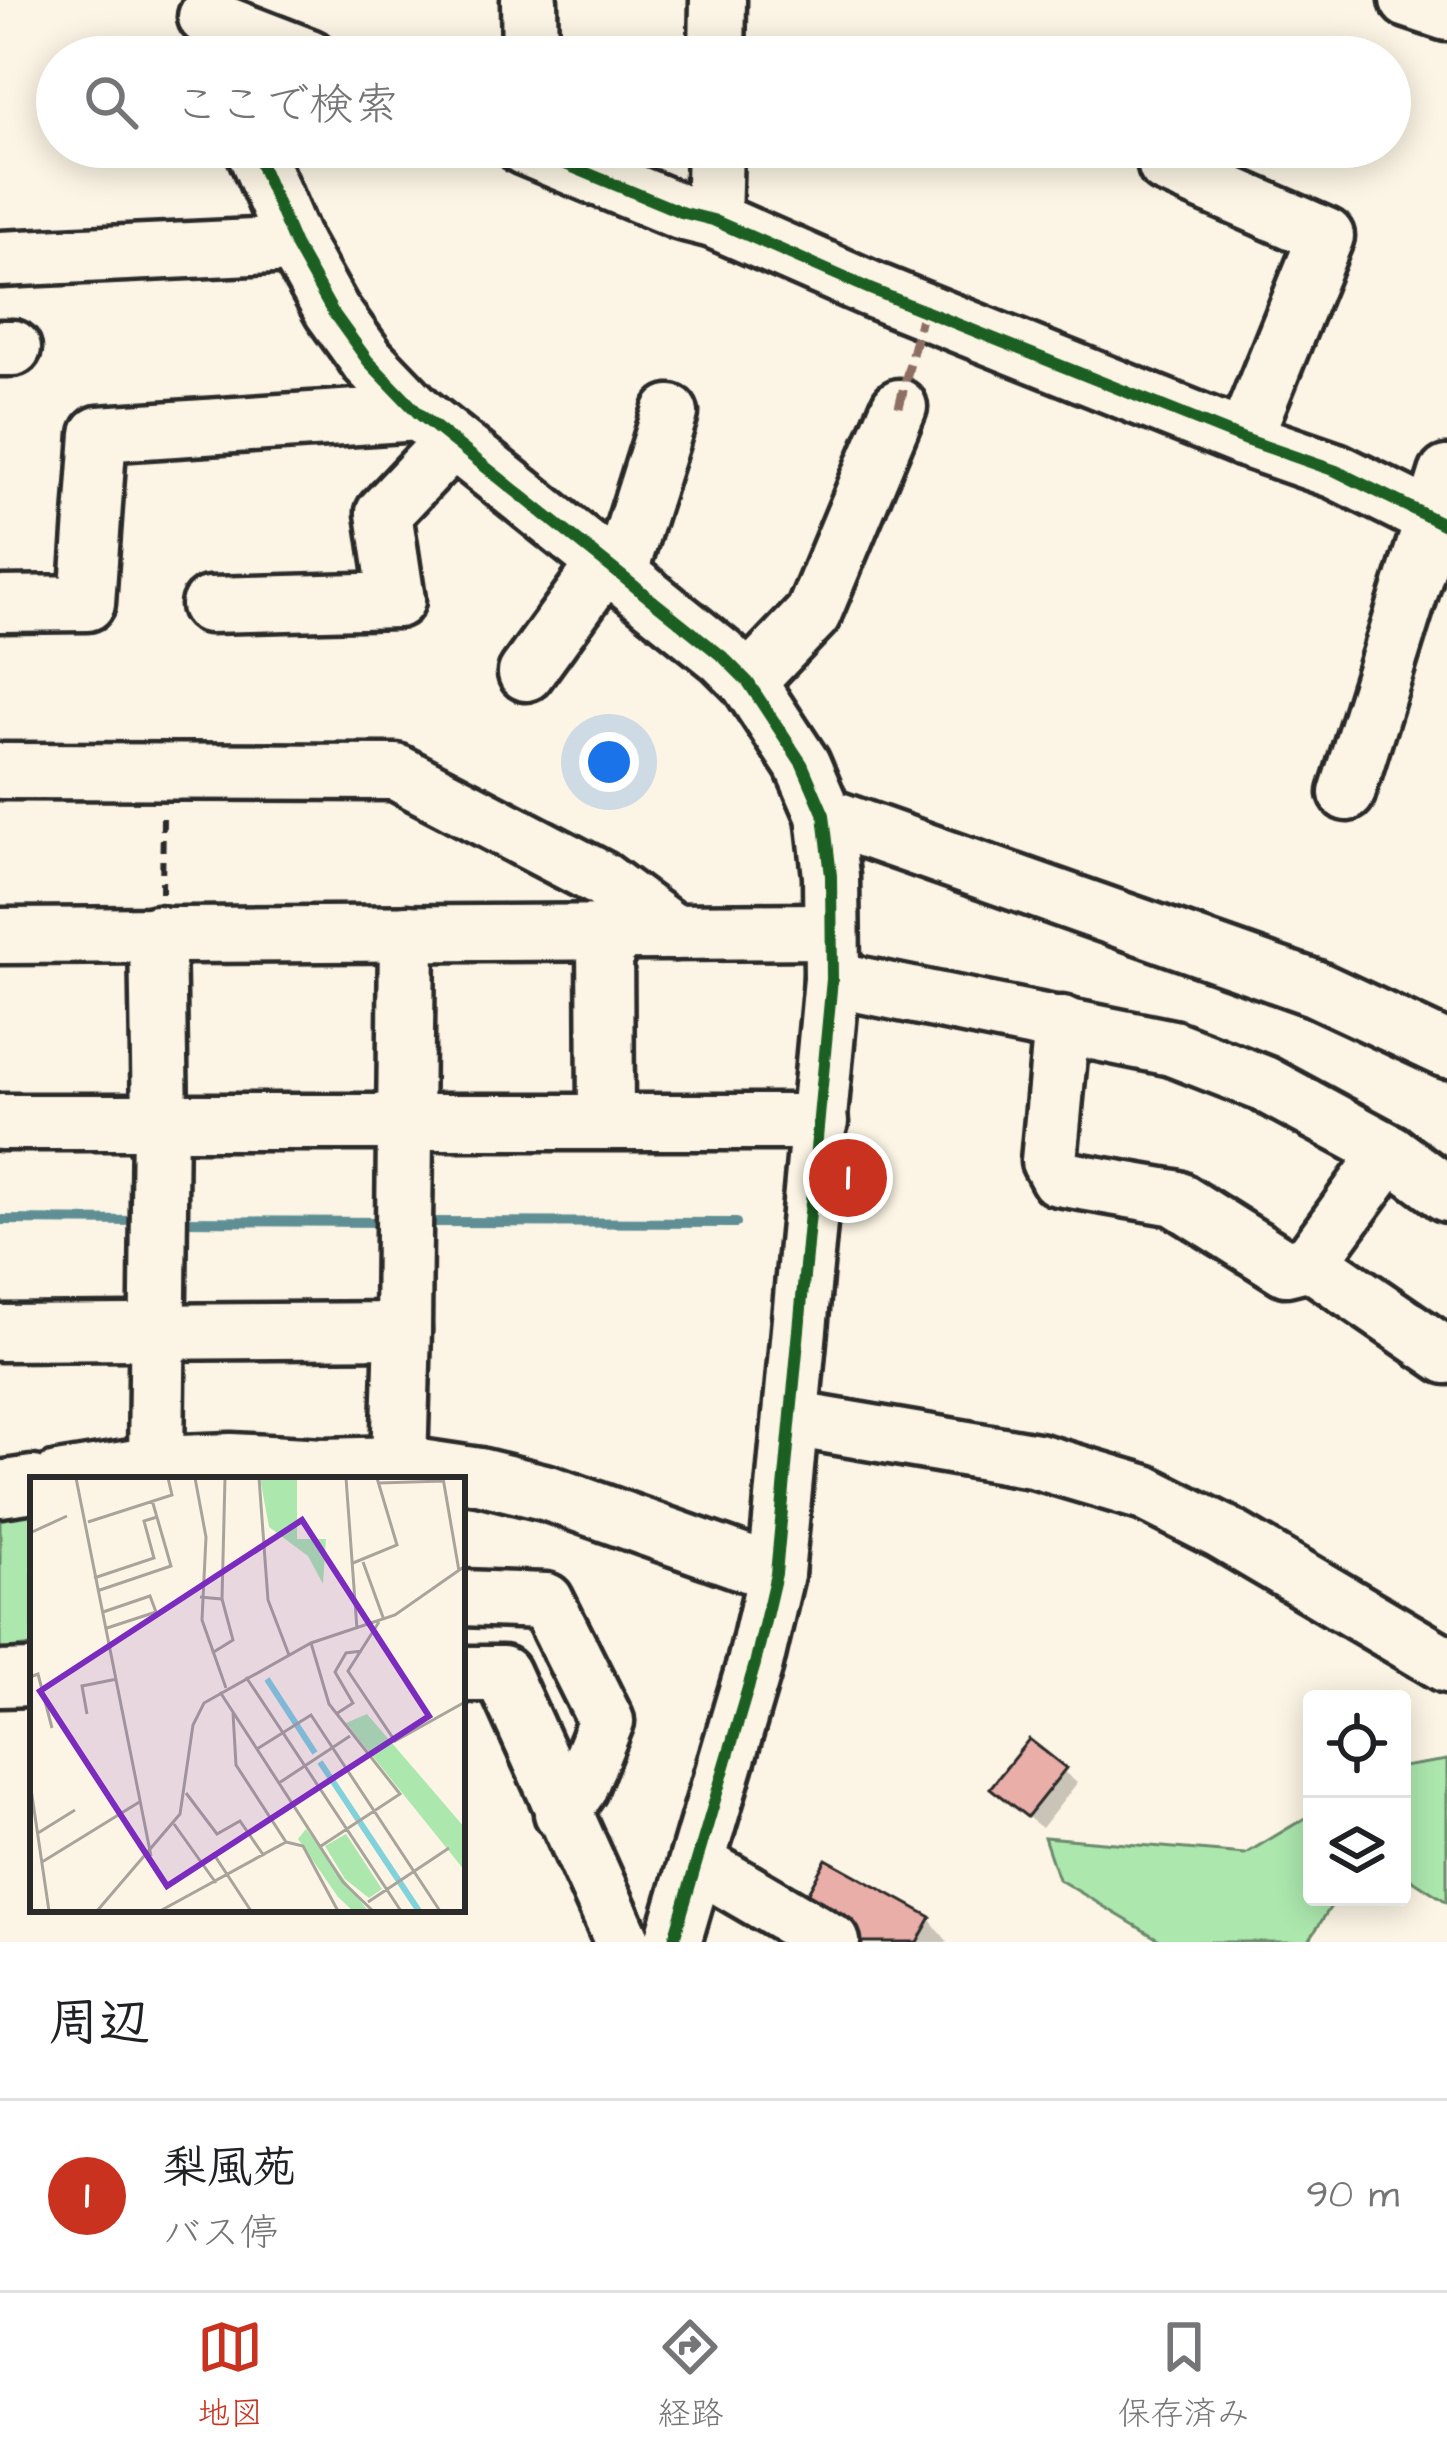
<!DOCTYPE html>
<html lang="ja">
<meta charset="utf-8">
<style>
body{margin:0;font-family:"Architects Daughter","Klee One",sans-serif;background:#f6f6f6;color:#202124}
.controls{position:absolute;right:36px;bottom:36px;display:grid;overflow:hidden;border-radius:12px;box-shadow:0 6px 30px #0003}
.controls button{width:108px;height:108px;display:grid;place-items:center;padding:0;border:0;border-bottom:3px solid #e0e0e0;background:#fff;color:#202124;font:60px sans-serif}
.you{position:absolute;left:609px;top:762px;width:42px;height:42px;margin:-30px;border:9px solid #fff;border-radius:50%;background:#1a73e8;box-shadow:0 0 0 18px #1a73e833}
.badge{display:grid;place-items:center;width:78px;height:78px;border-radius:50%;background:#c8321e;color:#fff;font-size:39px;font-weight:700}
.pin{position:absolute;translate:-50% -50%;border:6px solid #fff;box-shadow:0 3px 12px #0006}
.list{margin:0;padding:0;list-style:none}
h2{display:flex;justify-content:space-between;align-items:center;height:156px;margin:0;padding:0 48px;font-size:51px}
h2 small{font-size:39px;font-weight:400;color:#757577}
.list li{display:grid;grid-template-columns:78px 1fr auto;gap:36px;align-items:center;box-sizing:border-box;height:192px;padding:0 48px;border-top:3px solid #e0e0e0}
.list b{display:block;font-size:45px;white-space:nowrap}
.list p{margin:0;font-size:39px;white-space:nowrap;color:#757577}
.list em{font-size:39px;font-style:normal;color:#757577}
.icon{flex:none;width:66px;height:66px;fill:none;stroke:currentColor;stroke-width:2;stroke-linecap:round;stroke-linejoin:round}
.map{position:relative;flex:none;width:1447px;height:1942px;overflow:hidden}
.search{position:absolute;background:#fff;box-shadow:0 6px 30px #0003;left:36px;right:36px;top:36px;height:132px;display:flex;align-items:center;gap:30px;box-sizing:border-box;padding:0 42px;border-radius:66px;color:#757577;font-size:45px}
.sheet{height:348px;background:#fff}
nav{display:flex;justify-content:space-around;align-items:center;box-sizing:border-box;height:168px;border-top:3px solid #e0e0e0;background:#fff;font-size:33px;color:#757577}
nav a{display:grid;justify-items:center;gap:6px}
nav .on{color:#c8321e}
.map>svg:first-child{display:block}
.green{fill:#ace8ae;stroke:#6c8a6c;stroke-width:3}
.shadow{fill:#0003}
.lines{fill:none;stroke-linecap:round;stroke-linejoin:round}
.stream{stroke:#5f8f95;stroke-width:10}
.building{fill:#e9aea8;stroke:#2b2b2b;stroke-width:3}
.minor-casing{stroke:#2b2b2b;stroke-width:63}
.path{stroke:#2b2b2b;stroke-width:6;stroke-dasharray:12 9;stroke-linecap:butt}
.minor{stroke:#fcf5e5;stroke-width:54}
.quiet{stroke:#8d6e63;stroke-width:9;stroke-dasharray:18 9;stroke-linecap:butt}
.cycleway-casing{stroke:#fcf5e5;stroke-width:20}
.cycleway{stroke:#1b5e20;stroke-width:12}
.inset-river{fill:none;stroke:#81d2db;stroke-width:6}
.inset-road{fill:none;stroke:#a8a49b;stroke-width:3}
.view{fill:#7b2cbf;fill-opacity:0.15;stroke:#7b2cbf;stroke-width:6}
.inset-edge{fill:none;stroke:#2b2b2b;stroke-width:6}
</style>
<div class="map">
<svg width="1447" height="1942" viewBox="0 0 1447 1942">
<rect width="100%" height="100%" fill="#fcf5e5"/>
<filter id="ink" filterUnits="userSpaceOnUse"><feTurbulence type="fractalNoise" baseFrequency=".00833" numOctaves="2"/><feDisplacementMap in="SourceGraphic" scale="24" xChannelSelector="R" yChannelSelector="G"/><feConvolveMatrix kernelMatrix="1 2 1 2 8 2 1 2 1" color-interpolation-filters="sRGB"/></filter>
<g filter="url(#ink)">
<g class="green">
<path d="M 33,1503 L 33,1646 L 0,1650 L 0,1508 Z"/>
<path d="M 1447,1760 L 1447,1902 L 1402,1873 L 1402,1767 Z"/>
<path d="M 1312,1814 L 1312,1897 L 1337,1897 L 1308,1942 L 1163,1942 L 1058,1879 L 1044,1837 L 1245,1854 Z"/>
</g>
<g class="shadow">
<path d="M 1030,1743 L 1077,1783 L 1042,1828 L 1007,1801 Z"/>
<path d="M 929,1919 L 948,1942 L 851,1942 Z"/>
</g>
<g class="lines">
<g class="stream">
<path d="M 0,1220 L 145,1221"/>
<path d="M 175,1221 L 391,1222"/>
<path d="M 421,1222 L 736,1223"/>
</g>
</g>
<g class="building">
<path d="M 1029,1739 L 1066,1768 L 1027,1817 L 990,1788 Z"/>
<path d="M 826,1859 L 931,1917 L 917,1942 L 862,1942 L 800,1907 Z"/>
</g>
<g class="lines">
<defs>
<g id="minor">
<path d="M 529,0 L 530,57"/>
<path d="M 1408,0 L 1447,13"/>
<path d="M 206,17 L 309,57"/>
<path d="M 717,57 L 718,0"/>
<path d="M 253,147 L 295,245 L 332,311 L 368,361 L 418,413 L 723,657 L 748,682 L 802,764 L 824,815 L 831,876 L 832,979 L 776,1574 L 755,1664 L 673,1942"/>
<path d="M 524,147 L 681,212 L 713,220 L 870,289 L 1244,439 L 1336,471 L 1447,526"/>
<path d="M 1166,166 L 1326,236 L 1244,439"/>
<path d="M 713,220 L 715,147"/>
<path d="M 0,259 L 295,245"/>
<path d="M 0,348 L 13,348"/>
<path d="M 619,575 L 670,413"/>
<path d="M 0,604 L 87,603 L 99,434 L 418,413"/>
<path d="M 209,605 L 397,600 L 384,513 L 452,441"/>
<path d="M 526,673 L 605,564"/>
<path d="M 748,682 L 813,614 L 899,407"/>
<path d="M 0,771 L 396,772 L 601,879 L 673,932"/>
<path d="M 1347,793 L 1447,474"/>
<path d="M 824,815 L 1314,988 L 1447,1050"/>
<path d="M 605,931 L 606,1121"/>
<path d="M 0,936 L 831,931"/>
<path d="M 832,979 L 1172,1048 L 1264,1084 L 1390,1152 L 1447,1194"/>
<path d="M 1062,1024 L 1049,1161 L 1058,1178 L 1175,1198 L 1286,1268 L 1310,1262"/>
<path d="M 0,1122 L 820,1122"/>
<path d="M 1390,1152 L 1310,1262 L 1447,1356"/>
<path d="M 0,1333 L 403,1330 L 407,933"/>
<path d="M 791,1419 L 1037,1461 L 1145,1493 L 1222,1532 L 1447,1665"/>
<path d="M 156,1464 L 160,1120 L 157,933"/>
<path d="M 399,1464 L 403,1330"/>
<path d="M 58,1480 L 156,1464 L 231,1461 L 324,1466 L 399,1464 L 479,1476 L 548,1493 L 776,1574"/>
<path d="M 0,1489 L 33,1484"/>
<path d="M 462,1598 L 546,1601 L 606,1721 L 579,1788 L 562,1813"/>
<path d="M 462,1674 L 502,1674 L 623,1942"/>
<path d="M 0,1679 L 33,1678"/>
<path d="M 697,1863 L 832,1942"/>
</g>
</defs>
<use href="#minor" class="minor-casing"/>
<path class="path" d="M 162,893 L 163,817"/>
<use href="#minor" class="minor"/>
<path class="quiet" d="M 899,407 L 923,310"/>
<defs>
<g id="cycleway">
<path d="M 253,147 L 295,245 L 332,311 L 368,361 L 418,413 L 723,657 L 748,682 L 802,764 L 824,815 L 831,876 L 832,979 L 776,1574 L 755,1664 L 673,1942"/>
<path d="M 524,147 L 681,212 L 713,220 L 870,289 L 1244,439 L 1336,471 L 1447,526"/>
</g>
</defs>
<use href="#cycleway" class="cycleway-casing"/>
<use href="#cycleway" class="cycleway"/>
</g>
</g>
<g transform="translate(30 1477)">
<rect width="435" height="435" fill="#fcf5e5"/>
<path d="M 230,1 L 267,1 L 267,62 L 296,62 L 293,107 L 278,79 L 239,50 ZM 337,237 L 435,351 L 435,394 L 316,246 ZM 276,352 L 338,434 L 323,434 L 308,420 L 268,362 ZM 316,357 L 352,412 L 339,421 L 315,402 L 295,369 Z" fill="#ace8ae"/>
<path class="inset-river" d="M 237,202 L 285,276M 290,285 L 389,434"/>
<path class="inset-road" d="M 46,1 L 121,379M 165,1 L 176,60 L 172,143 L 196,211M 229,1 L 238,123 L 259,178M 316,1 L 327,152M 413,1 L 429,94M 349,6 L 414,4M 58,45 L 142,18 L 138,1M 0,56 L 37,39M 333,85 L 354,143M 323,86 L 367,68 L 347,1M 64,101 L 124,81 L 114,44 L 127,40M 67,114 L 141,89 L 122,23M 170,120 L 192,122 L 195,1M 73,135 L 120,119 L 126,135 L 77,151M 349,145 L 318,194 L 365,264 L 435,225M 281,166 L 299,227 L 370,317 L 291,369M 182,176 L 203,163 L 192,122M 0,200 L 8,197 L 22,251M 216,200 L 371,434M 190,215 L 313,405 L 343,434M 57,237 L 52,209 L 87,202M 306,237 L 323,226 L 305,195 L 316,176 L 332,174M 227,272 L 281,238 L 410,434M 0,305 L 19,434M 249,306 L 320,259M 156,316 L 187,357 L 210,344 L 234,379M 144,347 L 186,406M 8,356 L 45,333M 256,365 L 273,369 L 308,434M 183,376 L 221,434M 12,385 L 111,324M 338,425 L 419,371M 67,434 L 150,337 L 163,248 L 174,226 L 281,166 L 365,138 L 435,89M 130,434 L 256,365 L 206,288 L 203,236"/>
<path class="view" d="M 272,43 L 399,239 L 137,409 L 10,214 Z"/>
<rect width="435" height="435" class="inset-edge"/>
</g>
</svg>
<div class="controls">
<button><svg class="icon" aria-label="locate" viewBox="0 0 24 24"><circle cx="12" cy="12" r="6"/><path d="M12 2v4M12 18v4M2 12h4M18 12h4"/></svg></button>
<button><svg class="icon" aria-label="layers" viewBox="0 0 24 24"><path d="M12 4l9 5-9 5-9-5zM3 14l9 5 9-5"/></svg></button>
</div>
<div class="you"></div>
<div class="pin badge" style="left:848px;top:1178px">1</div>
<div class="search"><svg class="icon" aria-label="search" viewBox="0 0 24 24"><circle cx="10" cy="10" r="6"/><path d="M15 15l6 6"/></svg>ここで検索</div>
</div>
<section class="sheet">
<h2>周辺<small></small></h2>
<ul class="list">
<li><span class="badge">1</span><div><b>梨風苑</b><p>バス停</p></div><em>90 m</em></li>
</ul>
</section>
<nav>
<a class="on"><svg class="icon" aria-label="map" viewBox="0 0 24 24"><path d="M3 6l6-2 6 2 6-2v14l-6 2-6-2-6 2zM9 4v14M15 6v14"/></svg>地図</a>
<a><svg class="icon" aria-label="directions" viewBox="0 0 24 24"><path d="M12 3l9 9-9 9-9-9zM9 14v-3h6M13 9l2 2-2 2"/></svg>経路</a>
<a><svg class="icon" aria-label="saved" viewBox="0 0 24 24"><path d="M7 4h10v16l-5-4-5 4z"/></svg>保存済み</a>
</nav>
